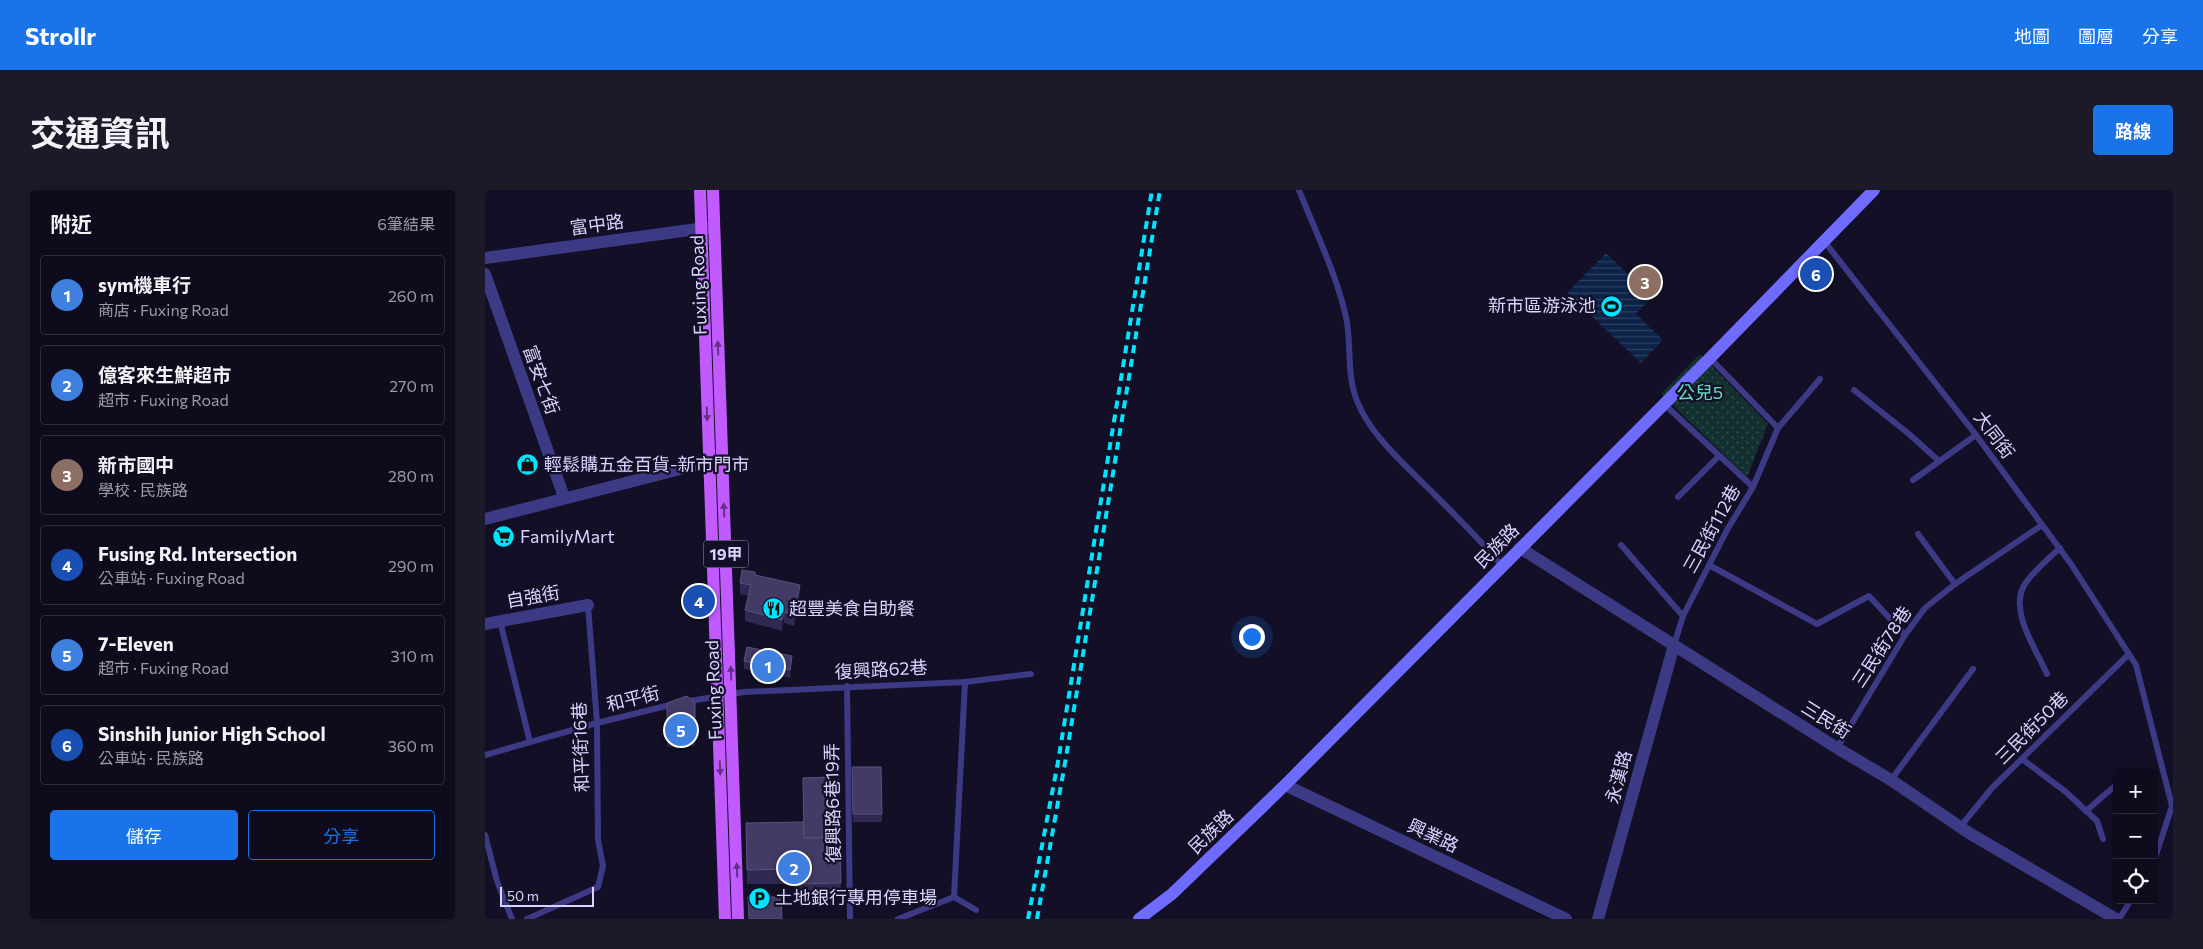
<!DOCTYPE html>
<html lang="zh-TW">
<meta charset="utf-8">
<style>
body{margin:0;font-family:Commissioner,"Noto Sans TC",sans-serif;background:#1c1929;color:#f1f3f6}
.controls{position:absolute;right:15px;bottom:15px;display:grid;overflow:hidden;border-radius:5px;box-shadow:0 2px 12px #0003}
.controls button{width:45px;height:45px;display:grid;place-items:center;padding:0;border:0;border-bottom:1px solid #2e2b3b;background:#0e0b1c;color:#f1f3f6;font:25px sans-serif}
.scale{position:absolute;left:15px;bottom:12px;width:94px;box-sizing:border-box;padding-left:5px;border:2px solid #d9d4ff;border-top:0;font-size:14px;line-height:18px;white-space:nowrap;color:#d9d4ff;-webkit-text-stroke:4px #130f26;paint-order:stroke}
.you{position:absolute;left:766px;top:446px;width:18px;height:18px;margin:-12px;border:4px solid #fff;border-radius:50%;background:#1a73e8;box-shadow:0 0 0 8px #1a73e833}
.badge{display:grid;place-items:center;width:32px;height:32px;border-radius:50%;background:#1a73e8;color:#fff;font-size:16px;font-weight:700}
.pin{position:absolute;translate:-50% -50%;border:2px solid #fff;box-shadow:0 1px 5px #0006}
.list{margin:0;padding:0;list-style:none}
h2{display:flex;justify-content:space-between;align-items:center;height:65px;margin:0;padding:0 20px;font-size:21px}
h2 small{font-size:16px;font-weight:400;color:#9b9ba3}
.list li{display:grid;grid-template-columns:32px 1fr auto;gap:15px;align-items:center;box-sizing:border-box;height:80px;margin:0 10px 10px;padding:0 10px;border:1px solid #2e2b3b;border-radius:5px}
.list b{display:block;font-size:19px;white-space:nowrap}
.list p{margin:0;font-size:16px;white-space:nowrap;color:#9b9ba3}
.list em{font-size:16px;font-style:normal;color:#9b9ba3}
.actions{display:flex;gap:10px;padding:15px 20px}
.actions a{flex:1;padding:11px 0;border:1px solid #1a73e8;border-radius:5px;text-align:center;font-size:18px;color:#1a73e8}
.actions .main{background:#1a73e8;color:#fff}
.icon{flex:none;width:28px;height:28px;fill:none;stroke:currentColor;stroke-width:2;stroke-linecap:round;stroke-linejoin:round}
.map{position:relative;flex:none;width:1688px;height:729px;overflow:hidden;border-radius:5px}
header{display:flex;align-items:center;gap:30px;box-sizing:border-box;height:70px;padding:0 25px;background:#1a73e8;color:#fff}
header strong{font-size:24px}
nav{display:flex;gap:28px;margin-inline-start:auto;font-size:18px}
.intro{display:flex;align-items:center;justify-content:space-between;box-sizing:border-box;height:120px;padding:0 30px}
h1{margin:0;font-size:35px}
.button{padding:12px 22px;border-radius:5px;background:#1a73e8;color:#fff;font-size:18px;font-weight:700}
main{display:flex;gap:30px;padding:0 30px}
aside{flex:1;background:#0e0b1c;border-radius:5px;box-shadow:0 2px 12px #0003}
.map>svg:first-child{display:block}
.park{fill:url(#park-dots)}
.water{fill:url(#water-rules)}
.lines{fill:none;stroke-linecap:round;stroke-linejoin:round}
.lane{stroke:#3d3a85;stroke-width:6}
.street{stroke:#3d3a85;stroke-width:12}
.secondary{stroke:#6f6bff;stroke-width:12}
.primary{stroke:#c25bff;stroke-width:12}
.rail{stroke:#00e5ff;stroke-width:4;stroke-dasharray:8 6;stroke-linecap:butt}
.wall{fill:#312854}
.shaded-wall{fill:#1d163a}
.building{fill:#433a66;stroke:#5a527e}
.oneway{fill:#623188}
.labels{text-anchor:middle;stroke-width:4.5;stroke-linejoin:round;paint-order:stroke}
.shield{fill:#130f26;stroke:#9e99be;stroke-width:1}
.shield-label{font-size:16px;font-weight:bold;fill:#d9d4ff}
.street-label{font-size:18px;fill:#d9d4ff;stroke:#130f26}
.poi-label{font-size:18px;fill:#d9d4ff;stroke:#130f26;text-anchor:start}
.park-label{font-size:18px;fill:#5fe0c0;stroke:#130f26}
</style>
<header>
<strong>Strollr</strong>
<nav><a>地圖</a><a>圖層</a><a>分享</a></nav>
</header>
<div class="intro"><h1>交通資訊</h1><a class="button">路線</a></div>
<main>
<aside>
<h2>附近<small>6筆結果</small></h2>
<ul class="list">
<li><span class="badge" style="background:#3f7fe0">1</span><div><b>sym機車行</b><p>商店 · Fuxing Road</p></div><em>260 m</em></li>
<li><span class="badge" style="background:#3f7fe0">2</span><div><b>億客來生鮮超市</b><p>超市 · Fuxing Road</p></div><em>270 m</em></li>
<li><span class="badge" style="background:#8d6e63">3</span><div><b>新市國中</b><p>學校 · 民族路</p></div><em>280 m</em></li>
<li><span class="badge" style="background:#1a4fb4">4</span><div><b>Fusing Rd. Intersection</b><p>公車站 · Fuxing Road</p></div><em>290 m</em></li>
<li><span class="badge" style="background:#3f7fe0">5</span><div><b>7-Eleven</b><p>超市 · Fuxing Road</p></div><em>310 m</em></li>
<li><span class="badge" style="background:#1a4fb4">6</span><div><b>Sinshih Junior High School</b><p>公車站 · 民族路</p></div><em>360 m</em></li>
</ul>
<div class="actions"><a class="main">儲存</a><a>分享</a></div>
</aside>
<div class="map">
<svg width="1688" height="729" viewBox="0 0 1688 729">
<defs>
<pattern id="park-dots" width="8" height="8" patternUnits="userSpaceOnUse" patternTransform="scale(1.25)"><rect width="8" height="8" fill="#12302f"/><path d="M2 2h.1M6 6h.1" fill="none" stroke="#344d4e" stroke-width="1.8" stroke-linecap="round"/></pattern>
<pattern id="water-rules" width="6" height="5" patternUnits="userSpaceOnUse" patternTransform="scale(1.25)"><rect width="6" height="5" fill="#0c2248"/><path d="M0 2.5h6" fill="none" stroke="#2f4163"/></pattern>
</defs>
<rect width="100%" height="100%" fill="#130f26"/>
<path class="park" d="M 1215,164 L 1283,234 L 1262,287 L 1176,204 Z"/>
<path class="water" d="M 1121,63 L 1167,107 L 1151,124 L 1178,150 L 1156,173 L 1082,103 Z"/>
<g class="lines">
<g class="lane">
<path d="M 814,0 C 831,43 853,87 862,132 C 866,158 862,186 872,211 C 885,244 916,271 941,296 C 967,322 993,347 1017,376"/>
<path d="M 1339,51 L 1491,245 L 1586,374 L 1651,475 L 1687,616 L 1669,671"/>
<path d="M 1225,168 L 1293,238"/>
<path d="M 1369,200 L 1424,244 L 1454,271"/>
<path d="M 1179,214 L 1268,297"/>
<path d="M 1428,290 L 1491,245"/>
<path d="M 1193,307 L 1234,266"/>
<path d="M 1433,344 L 1470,394"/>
<path d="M 1136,355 L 1198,426"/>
<path d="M 1224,375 L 1332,434 L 1384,406 L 1420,445"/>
<path d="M 15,431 L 45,552"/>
<path d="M 1189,455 L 1198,426 L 1242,340 L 1268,297 L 1293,238 L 1335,189"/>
<path d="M 1562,484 C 1551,459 1521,417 1542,391 C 1551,379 1563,369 1575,358"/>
<path d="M 362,496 L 365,729"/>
<path d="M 198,512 L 259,502 L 480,492 L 546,484"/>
<path d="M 1352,558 L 1420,445 L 1440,418 L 1470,394 L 1557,335"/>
<path d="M 0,565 L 112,533 L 189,514"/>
<path d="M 1537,569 L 1581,602 L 1612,631 L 1618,649"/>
<path d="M 1406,590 L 1488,479"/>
<path d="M 1601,621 L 1632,594"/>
<path d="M 1475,637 L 1507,598 L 1644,464"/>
<path d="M 0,645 L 12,691 L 27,729"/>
<path d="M 469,707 L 480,492"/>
<path d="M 469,707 L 491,720"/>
<path d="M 42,729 L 113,697 L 118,676 L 113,650 L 112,533 L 103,415"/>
<path d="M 413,729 L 469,707"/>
<path d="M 1634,729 L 1646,710"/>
</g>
<g class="street">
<path d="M 0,68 L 227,37"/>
<path d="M 0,84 L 79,307"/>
<path d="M 0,329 L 234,269"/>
<path d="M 1035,358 L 1352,558 L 1406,590 L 1484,643 L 1631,729"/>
<path d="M 0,434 L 103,415"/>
<path d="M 800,595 L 1081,729"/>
<path d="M 1113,729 L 1189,455"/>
</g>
<path class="secondary" d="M 654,729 L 687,704 L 800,595 L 1225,168 L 1389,0"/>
<g class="primary">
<path d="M 215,0 L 240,729"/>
<path d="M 228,0 L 253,729"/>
</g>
<g class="rail">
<path d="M 543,729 L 573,572 L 667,0"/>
<path d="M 552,729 L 580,573 L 675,0"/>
</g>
</g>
<g class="wall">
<path d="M 270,385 L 315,406 L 309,436 L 299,433 L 297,441 L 260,431 L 260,420 L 264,406 L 255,404 L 255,393 Z"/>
<path d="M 259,471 L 307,474 L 305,488 L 259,479 Z"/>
<path d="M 182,513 L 210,513 L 210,556 L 182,557 Z"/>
<path d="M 367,577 L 396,577 L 397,632 L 368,632 Z"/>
<path d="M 261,633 L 319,648 L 355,647 L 356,708 L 309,709 L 309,694 L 262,694 Z"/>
</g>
<g class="shaded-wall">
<path d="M 315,395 L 315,406 L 309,436 L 309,425 Z"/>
<path d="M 299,422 L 299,433 L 297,441 L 297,430 Z"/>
<path d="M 307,466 L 307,474 L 305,488 L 305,480 Z"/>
</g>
<g class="building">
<path d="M 257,380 L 270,382 L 270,385 L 315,395 L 309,425 L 299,422 L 297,430 L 260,420 L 266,395 L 255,393 Z"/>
<path d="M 262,457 L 307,466 L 305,480 L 259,471 Z"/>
<path d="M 202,506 L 210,513 L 210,545 L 182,546 L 182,513 Z"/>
<path d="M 367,577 L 396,577 L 397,624 L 368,624 Z"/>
<path d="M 346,587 L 348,647 L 319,648 L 318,588 Z"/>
<path d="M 318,632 L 319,648 L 355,647 L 356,693 L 309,694 L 309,679 L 262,680 L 261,633 Z"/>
<path d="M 263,707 L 296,707 L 297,729 L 264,729 Z"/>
</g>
<defs><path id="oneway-solid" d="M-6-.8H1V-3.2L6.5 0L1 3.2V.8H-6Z" transform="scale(1.25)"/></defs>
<g class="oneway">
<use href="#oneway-solid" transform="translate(233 158) rotate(-92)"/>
<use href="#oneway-solid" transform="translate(222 224) rotate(88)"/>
<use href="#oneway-solid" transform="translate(239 320) rotate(-93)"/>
<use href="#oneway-solid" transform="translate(246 483) rotate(-92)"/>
<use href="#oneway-solid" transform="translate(235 578) rotate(88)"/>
<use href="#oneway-solid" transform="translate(252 680) rotate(-92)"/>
</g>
<defs>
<symbol id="stadium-disc" viewBox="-11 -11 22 22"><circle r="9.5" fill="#00e5ff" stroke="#130f26"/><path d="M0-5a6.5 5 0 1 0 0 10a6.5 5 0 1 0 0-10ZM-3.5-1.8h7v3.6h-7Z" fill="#111"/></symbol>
<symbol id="shop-disc" viewBox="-11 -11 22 22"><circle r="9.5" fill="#00e5ff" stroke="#130f26"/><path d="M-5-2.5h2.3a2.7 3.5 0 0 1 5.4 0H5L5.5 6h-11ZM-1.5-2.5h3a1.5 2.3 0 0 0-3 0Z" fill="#111"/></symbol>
<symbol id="supermarket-disc" viewBox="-11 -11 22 22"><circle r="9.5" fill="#00e5ff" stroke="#130f26"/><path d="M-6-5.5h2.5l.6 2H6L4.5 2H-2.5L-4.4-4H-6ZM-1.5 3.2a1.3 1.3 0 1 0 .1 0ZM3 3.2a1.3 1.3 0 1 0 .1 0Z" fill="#111"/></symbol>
<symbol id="restaurant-disc" viewBox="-11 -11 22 22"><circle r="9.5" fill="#00e5ff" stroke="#130f26"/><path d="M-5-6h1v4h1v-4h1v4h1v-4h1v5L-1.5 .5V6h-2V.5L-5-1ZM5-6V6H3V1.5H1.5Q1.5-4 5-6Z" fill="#111"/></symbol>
<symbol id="parking-disc" viewBox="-11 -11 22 22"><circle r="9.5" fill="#00e5ff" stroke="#130f26"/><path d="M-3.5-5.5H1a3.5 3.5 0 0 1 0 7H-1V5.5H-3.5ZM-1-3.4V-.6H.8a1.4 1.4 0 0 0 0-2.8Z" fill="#111"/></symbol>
</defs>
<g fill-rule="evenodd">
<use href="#stadium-disc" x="1114" y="104" width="25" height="25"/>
<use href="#shop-disc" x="30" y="262" width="25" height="25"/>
<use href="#supermarket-disc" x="6" y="334" width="25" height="25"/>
<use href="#restaurant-disc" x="276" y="406" width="25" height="25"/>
<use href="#parking-disc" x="262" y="696" width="25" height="25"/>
</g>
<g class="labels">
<rect class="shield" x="218.5" y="350.5" width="45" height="27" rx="4"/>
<g class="shield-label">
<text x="241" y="370">19甲</text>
</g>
<g class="street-label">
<text transform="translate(112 35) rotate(-8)" y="6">富中路</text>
<text transform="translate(214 95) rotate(-92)" y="6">Fuxing Road</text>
<text transform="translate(56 190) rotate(70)" y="6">富安七街</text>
<text transform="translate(1509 245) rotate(53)" y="6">大同街</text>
<text transform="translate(1227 339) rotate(-61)" y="6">三民街112巷</text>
<text transform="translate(1012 356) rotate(-45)" y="6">民族路</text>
<text transform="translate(48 407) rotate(-10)" y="6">自強街</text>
<text transform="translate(1397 457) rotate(-57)" y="6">三民街78巷</text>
<text transform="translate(396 480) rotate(-3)" y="6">復興路62巷</text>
<text transform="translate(229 500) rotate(-92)" y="6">Fuxing Road</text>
<text transform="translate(148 509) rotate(-14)" y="6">和平街</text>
<text transform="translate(1341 530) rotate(32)" y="6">三民街</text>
<text transform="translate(1547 538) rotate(-45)" y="6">三民街50巷</text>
<text transform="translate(96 557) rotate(-92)" y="6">和平街16巷</text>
<text transform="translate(1134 587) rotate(-75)" y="6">永漢路</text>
<text transform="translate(348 613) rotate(-91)" y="6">復興路6巷19弄</text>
<text transform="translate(726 642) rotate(-44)" y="6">民族路</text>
<text transform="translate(948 646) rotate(25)" y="6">興業路</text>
</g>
<g class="poi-label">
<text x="1111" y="122" text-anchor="end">新市區游泳池</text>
<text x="59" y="281">輕鬆購五金百貨-新市門市</text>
<text x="35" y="353">FamilyMart</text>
<text x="304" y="425">超豐美食自助餐</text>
<text x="290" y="714">土地銀行專用停車場</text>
</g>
<g class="park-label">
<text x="1215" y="209">公兒5</text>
</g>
</g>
</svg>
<div class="controls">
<button>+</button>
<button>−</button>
<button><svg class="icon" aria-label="locate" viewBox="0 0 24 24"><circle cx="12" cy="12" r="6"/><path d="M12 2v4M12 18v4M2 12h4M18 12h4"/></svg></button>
</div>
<div class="scale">50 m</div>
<div class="you"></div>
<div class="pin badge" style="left:283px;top:476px;background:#3f7fe0">1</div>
<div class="pin badge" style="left:309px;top:678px;background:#3f7fe0">2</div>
<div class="pin badge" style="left:1160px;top:92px;background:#8d6e63">3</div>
<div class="pin badge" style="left:214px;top:411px;background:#1a4fb4">4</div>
<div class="pin badge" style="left:196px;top:540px;background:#3f7fe0">5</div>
<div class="pin badge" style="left:1331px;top:84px;background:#1a4fb4">6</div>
</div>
</main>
